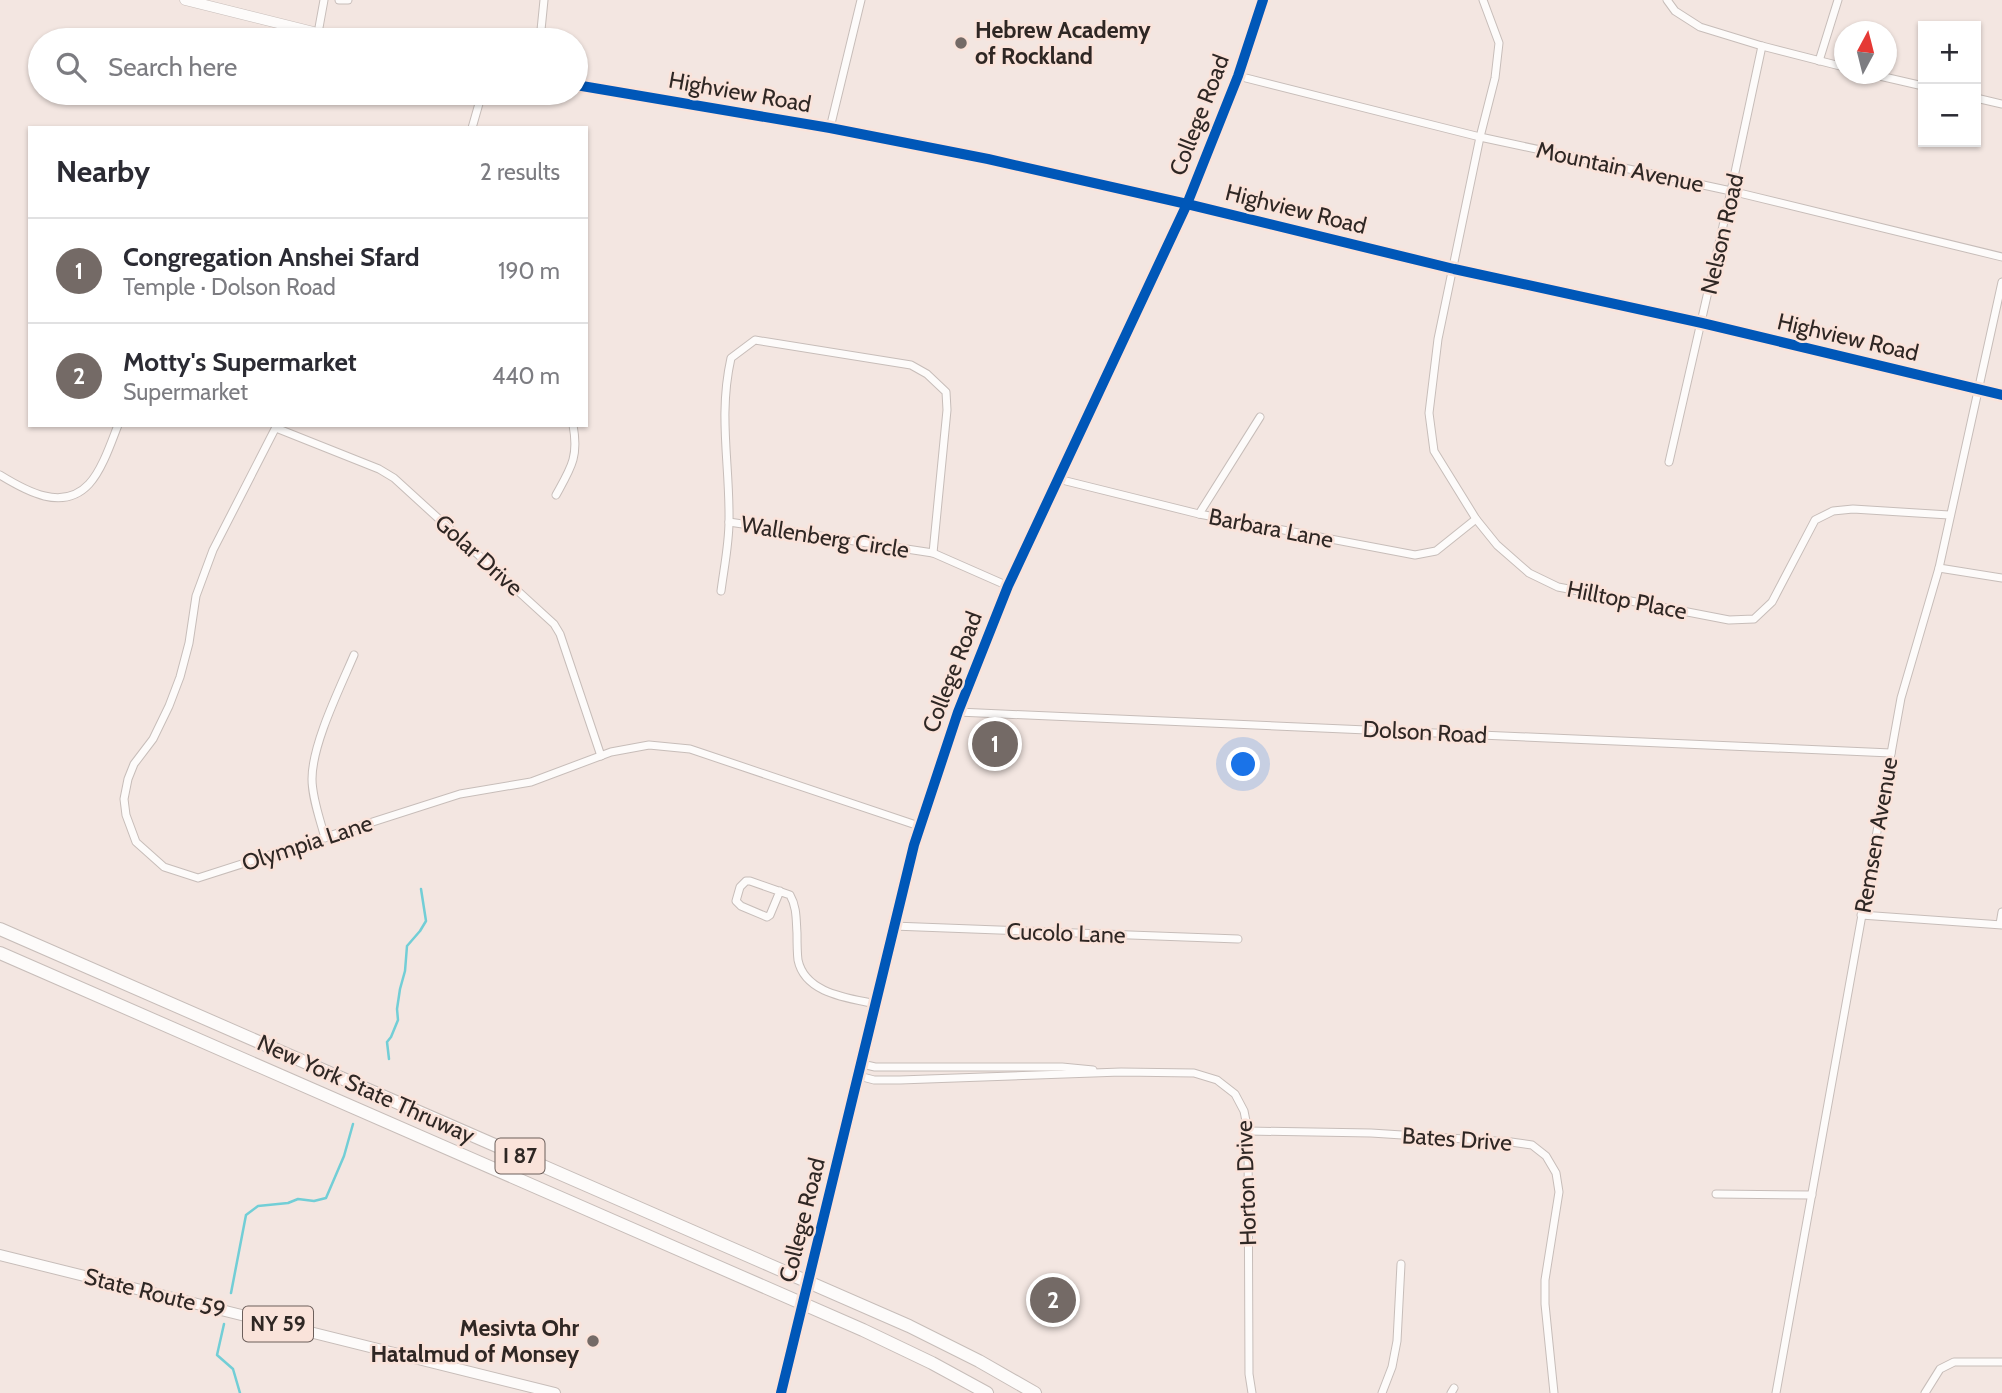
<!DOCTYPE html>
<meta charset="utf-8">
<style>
body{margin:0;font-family:Cabin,sans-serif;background:#f2f2f3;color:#2b2b33}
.controls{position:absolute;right:21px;top:21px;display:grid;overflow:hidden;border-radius:0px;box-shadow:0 2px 5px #0004}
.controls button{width:63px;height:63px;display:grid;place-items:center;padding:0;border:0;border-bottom:2px solid #e1e1e2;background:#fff;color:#2b2b33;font:35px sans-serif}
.compass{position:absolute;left:1834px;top:21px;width:63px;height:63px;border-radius:50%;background:#fff;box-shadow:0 2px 5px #0004;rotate:7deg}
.you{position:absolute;left:1244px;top:765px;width:24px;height:24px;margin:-18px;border:5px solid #fff;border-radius:50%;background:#1a73e8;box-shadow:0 0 0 10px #1a73e833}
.badge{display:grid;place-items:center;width:46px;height:46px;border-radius:50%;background:#746a66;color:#fff;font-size:23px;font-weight:700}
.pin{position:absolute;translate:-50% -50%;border:4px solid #fff;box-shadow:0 2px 7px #0006}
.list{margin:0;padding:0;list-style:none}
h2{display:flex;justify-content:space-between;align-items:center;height:91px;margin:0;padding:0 28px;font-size:30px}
h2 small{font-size:23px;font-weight:400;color:#7c7c81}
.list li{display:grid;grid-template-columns:46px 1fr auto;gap:21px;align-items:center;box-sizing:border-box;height:105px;padding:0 28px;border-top:2px solid #e1e1e2}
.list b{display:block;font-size:26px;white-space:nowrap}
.list p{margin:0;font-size:23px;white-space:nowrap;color:#7c7c81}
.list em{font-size:23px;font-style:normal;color:#7c7c81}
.icon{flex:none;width:38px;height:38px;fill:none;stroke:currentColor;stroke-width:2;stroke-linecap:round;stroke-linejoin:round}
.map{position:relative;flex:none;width:2002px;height:1393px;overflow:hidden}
.search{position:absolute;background:#fff;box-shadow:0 2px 5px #0004;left:28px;top:28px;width:560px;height:77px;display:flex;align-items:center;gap:18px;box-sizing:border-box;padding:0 24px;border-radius:38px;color:#7c7c81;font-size:26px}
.panel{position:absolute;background:#fff;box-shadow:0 2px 5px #0004;left:28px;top:126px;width:560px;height:301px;border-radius:0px}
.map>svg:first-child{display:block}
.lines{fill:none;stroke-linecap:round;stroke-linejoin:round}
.stream{stroke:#72ced6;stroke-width:2.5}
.street-casing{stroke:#c7bdb9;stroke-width:9}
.secondary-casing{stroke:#c7bdb9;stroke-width:11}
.primary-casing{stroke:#c7bdb9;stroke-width:12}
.highway-casing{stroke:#c7bdb9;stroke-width:14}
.street{stroke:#fdfbfa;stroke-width:7}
.secondary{stroke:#fdfbfa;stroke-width:10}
.primary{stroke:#fdfbfa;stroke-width:10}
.highway{stroke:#fdfbfa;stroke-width:12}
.secondary-bridge-casing{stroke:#c7bdb9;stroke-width:11;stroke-linecap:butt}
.secondary-bridge{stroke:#fdfbfa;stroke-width:10}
.cycleway-casing{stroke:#fae3da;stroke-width:15}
.cycleway{stroke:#0057b8;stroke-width:10}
.poi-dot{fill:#746a66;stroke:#fae3da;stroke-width:2.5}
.labels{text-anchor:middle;stroke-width:5;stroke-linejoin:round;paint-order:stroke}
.shield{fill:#fae3da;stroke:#6c5f5b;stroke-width:2}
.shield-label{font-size:21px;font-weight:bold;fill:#2f2724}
.poi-label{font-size:23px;font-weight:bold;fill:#2f2724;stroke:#fae3da;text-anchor:start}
.street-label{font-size:23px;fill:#2f2724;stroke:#fae3da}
</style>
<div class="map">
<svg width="2002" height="1393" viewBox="0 0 2002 1393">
<rect width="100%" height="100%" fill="#f3e6e1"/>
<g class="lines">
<g class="stream">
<path d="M 389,1059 L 387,1042 L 391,1037 L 398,1020 L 397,1009 L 400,989 L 405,971 L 407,946 L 420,931 L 426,921 L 421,889"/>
<path d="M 231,1293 L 246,1215 L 258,1206 L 288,1203 L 298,1199 L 314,1201 L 326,1198 L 344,1156 L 353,1124"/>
<path d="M 224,1324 L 217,1355 L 233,1369 L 240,1393"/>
</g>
<defs>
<g id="street">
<path d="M 339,0 L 348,0"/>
<path d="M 1483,0 L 1499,43 L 1495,78 L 1480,137 L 1438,339 L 1429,413 L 1434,451 L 1476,519 L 1497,545 L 1529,573 L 1558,587 L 1729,620 L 1754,619 L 1772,602 L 1815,520 L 1833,511 L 1853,509 L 1949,515"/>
<path d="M 1667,0 L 1675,11 L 1700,27 L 1762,46 L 1844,67"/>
<path d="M 318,33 L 324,0"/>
<path d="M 540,40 L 544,0"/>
<path d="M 1819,61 L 1838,0"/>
<path d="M 1871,74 L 1923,86"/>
<path d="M 1238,76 L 1480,137 L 1731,191 L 2002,257"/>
<path d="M 1976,98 L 2002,104"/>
<path d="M 472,128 L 482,93"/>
<path d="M 830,128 L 861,0"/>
<path d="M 277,425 L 213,550 L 196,596 L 189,643 L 180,677 L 169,706 L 153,739 L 134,764 L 128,779 L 124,799 L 126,815 L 136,842 L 164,867 L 198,878 L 460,794 L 531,782 L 611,752 L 649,745 L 690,749 L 919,826"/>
<path d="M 276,428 L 379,469 L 394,478 L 554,624 L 560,634 L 601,756"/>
<path d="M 1669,462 L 1731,191 L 1762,46"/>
<path d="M 0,475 C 26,491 63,512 89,484 C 102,470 111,443 118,425"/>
<path d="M 1058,479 L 1199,514 L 1415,555 L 1436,551 L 1476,519"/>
<path d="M 556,495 C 571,468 579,457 573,425"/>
<path d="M 1199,514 L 1260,417"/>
<path d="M 729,522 L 933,553 L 1008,586"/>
<path d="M 1939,568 L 2002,578"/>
<path d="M 721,591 C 724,568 729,544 729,521 C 730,464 718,416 731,358 L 755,340 L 911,365 L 927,374 L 946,392 L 947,410 L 933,553"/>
<path d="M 958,712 L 1891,753"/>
<path d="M 325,838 C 320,819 312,798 312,779 C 312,744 340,688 354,655"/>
<path d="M 780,891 L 770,915 L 767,917 L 741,906 L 736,901 L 740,887 L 746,881 L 750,881 L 790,895 C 797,907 796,920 797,933 C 797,942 797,952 798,960 C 805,994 849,998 876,1004"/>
<path d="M 1861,915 L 2002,925"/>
<path d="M 2000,924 L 2002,912"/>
<path d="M 893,926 L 1238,939"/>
<path d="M 862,1064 L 875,1067 L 1062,1067 L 1093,1070"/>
<path d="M 859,1076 L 874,1080 L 900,1080 L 1121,1072 L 1194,1073 L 1217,1080 L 1235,1094 L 1244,1111 L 1248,1131 L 1249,1374 L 1252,1393"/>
<path d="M 1248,1131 L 1371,1133 L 1511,1142 L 1532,1145 L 1546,1156 L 1556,1173 L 1559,1192 L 1545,1280 L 1545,1304 L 1554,1393"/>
<path d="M 1716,1194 L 1812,1195"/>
<path d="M 1382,1393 L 1392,1367 L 1397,1341 L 1401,1264"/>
<path d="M 1451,1393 L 1454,1388"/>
<path d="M 1776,1393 L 1901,698 L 1939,568 L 2002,282"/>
<path d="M 1925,1393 L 1940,1369 L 1954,1362 L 2002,1362"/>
</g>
<g id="secondary">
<path d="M 185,0 L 346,40"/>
<path d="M 576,85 L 830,128 L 988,159 L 1187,204 L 1454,269 L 1702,323 L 2002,395"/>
<path d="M 816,1249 L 914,845 L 958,712 L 1008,586 L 1187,204 L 1238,76 L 1263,0"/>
<path d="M 781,1393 L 795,1334"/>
</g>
<path id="primary" d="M 0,1255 L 555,1393"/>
<g id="highway">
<path d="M 0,929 L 909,1326 L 979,1361 L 1035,1393"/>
<path d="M 0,953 L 863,1330 L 932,1363 L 987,1393"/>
</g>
</defs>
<use href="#street" class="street-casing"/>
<use href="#secondary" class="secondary-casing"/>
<use href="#primary" class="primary-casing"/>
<use href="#highway" class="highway-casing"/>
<use href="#street" class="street"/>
<use href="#secondary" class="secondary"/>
<use href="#primary" class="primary"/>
<use href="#highway" class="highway"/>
<defs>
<path id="secondary-bridge" d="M 795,1334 L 816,1249"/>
</defs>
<use href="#secondary-bridge" class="secondary-bridge-casing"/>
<use href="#secondary-bridge" class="secondary-bridge"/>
<defs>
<g id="cycleway">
<path d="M 576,85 L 830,128 L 988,159 L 1187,204 L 1454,269 L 1702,323 L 2002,395"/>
<path d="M 781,1393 L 914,845 L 958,712 L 1008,586 L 1187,204 L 1238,76 L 1263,0"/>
</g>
</defs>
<use href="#cycleway" class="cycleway-casing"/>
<use href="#cycleway" class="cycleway"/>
</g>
<g class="poi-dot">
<circle cx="961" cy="43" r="7"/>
<circle cx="593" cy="1341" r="7"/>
</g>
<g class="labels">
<g class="shield">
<rect x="495.5" y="1138.5" width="49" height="35" rx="5"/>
<rect x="243" y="1306.5" width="70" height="35" rx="5"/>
</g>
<g class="shield-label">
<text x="520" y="1163">I 87</text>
<text x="278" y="1331">NY 59</text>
</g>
<g class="poi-label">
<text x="975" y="38">Hebrew Academy<tspan x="975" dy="26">of Rockland</tspan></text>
<text x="579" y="1336" text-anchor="end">Mesivta Ohr<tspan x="579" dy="26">Hatalmud of Monsey</tspan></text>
</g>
<g class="street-label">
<text transform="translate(740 92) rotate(10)" y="8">Highview Road</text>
<text transform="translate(1199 115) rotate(-69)" y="8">College Road</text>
<text transform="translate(1620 167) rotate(12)" y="8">Mountain Avenue</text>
<text transform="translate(1296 209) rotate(14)" y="8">Highview Road</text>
<text transform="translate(1722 234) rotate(-77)" y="8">Nelson Road</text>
<text transform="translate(1848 337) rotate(13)" y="8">Highview Road</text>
<text transform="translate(1271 528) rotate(11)" y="8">Barbara Lane</text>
<text transform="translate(825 537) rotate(9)" y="8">Wallenberg Circle</text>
<text transform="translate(479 555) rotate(42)" y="8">Golar Drive</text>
<text transform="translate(1627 600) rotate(11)" y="8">Hilltop Place</text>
<text transform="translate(952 672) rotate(-69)" y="8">College Road</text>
<text transform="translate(1425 732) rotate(3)" y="8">Dolson Road</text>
<text transform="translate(1876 835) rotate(-80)" y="8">Remsen Avenue</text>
<text transform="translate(307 843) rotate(-18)" y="8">Olympia Lane</text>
<text transform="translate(1066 933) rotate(2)" y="8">Cucolo Lane</text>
<text transform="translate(366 1089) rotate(24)" y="8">New York State Thruway</text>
<text transform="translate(1457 1139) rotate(4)" y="8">Bates Drive</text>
<text transform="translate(1246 1183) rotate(-92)" y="8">Horton Drive</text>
<text transform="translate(802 1220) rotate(-76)" y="8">College Road</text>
<text transform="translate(155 1293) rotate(14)" y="8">State Route 59</text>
</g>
</g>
</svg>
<div class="controls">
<button>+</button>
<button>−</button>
</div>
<svg class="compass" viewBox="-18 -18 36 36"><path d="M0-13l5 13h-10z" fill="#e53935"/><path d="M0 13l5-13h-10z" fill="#7c7c81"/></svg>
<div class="you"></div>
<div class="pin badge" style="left:995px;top:744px">1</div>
<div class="pin badge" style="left:1053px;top:1300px">2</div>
<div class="search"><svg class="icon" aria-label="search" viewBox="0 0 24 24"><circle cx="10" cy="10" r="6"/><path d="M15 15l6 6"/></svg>Search here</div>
<section class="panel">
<h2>Nearby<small>2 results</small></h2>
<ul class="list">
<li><span class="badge">1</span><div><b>Congregation Anshei Sfard</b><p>Temple · Dolson Road</p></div><em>190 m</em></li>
<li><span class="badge">2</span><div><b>Motty's Supermarket</b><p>Supermarket</p></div><em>440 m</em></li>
</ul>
</section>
</div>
